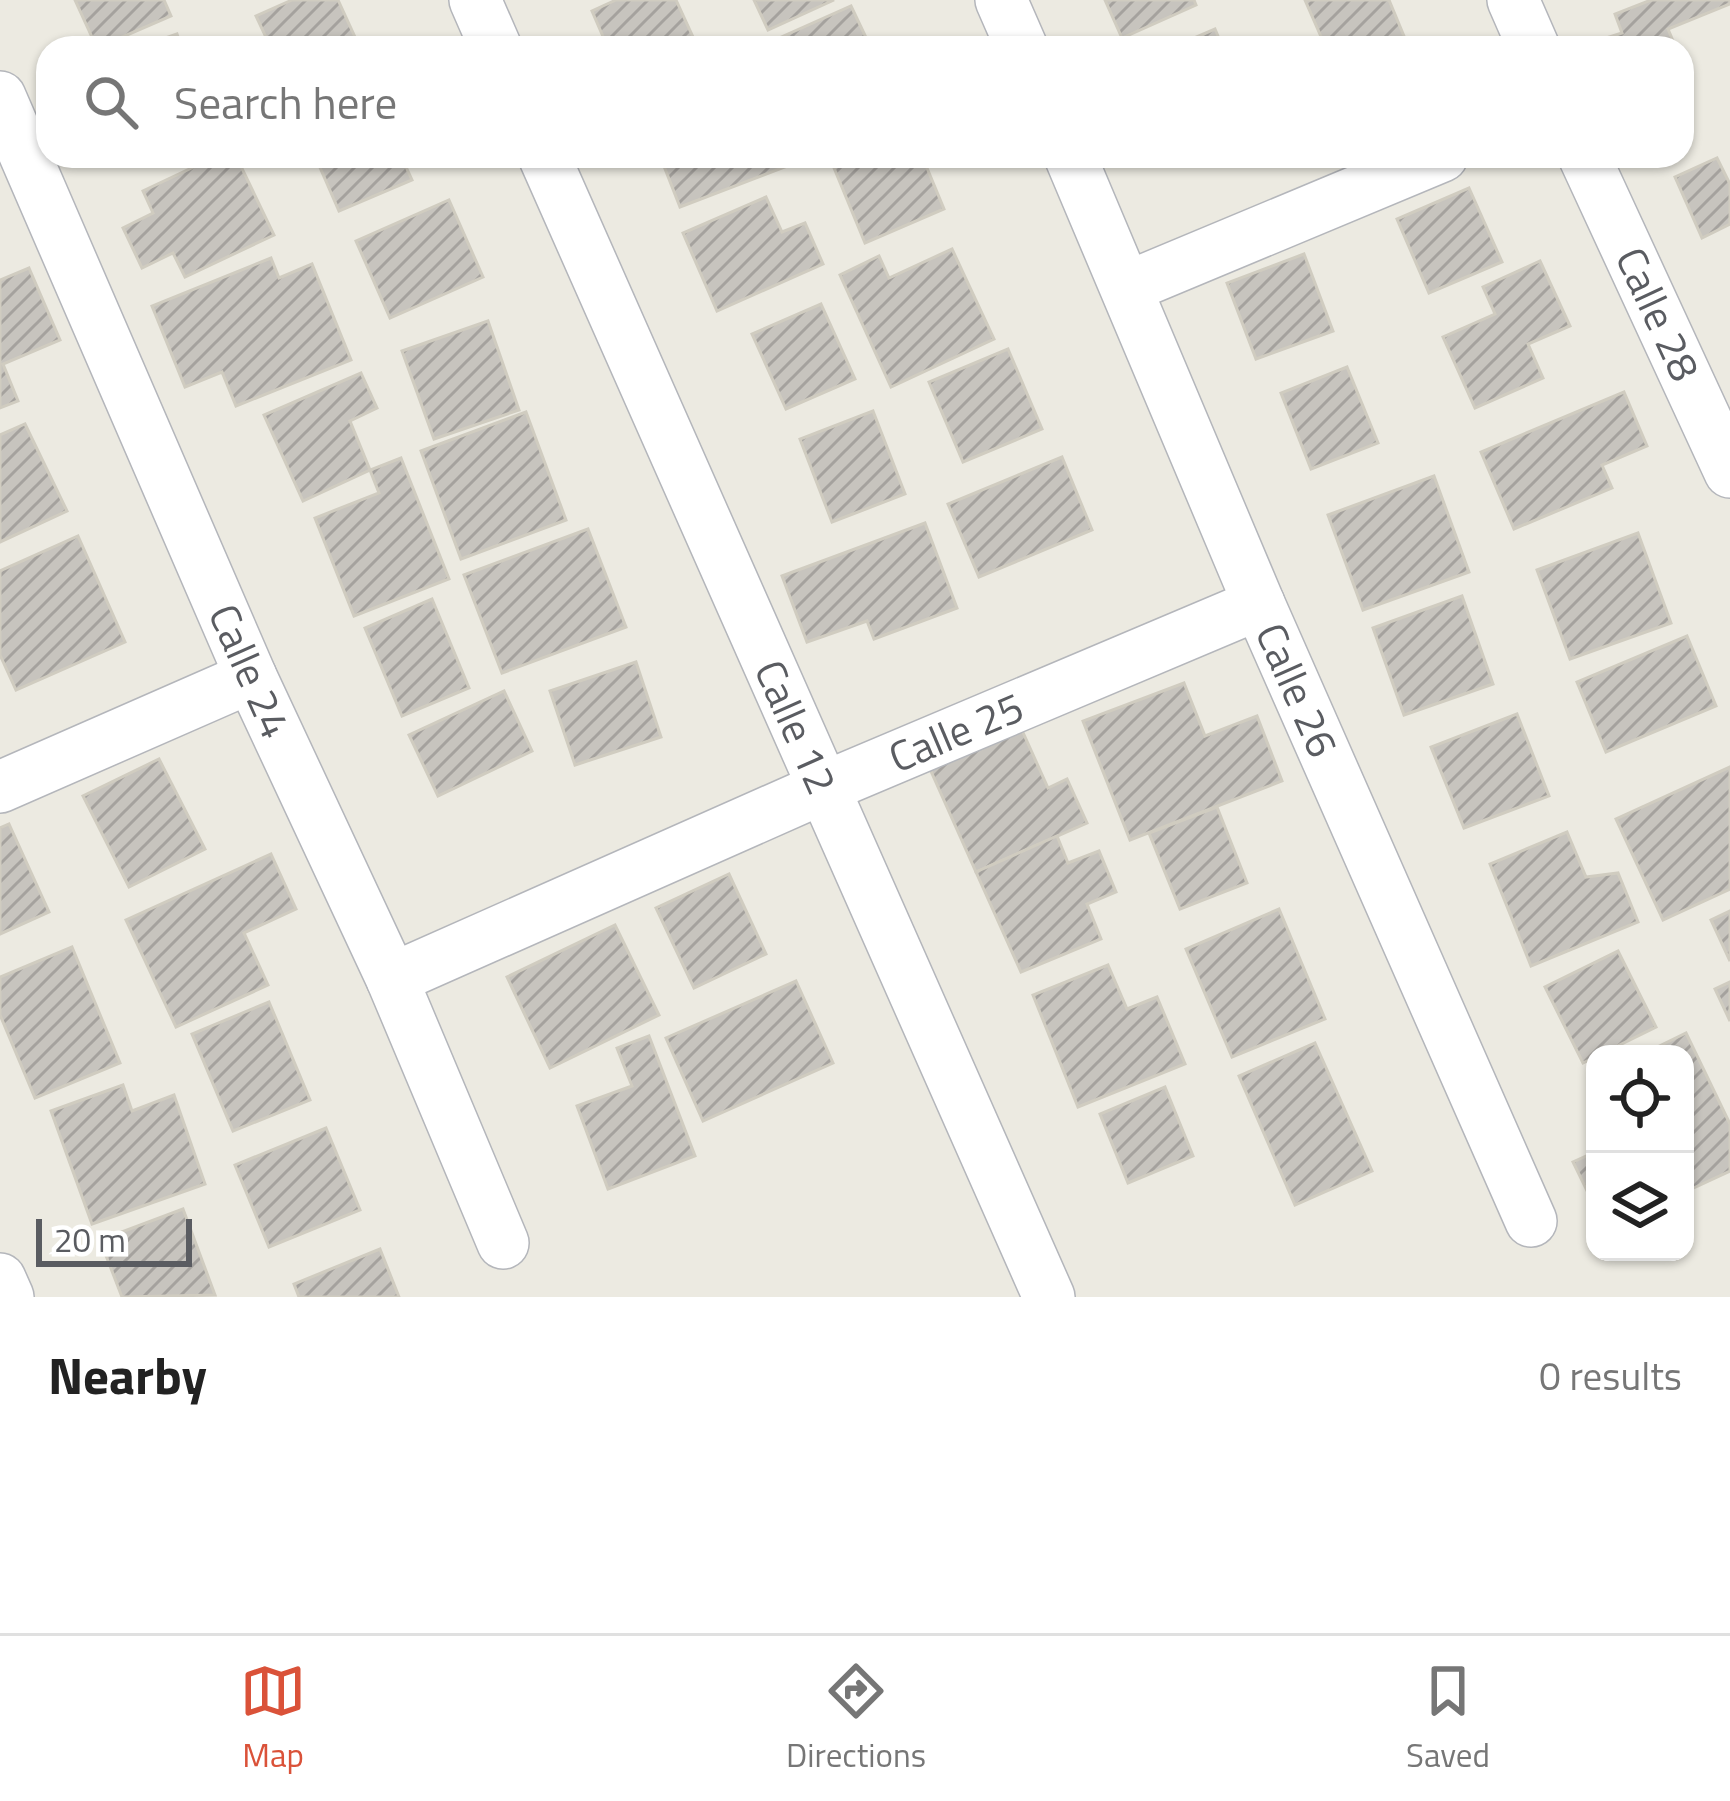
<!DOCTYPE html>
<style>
body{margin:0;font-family:"Titillium Web",sans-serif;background:#f2f2f2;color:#222}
.controls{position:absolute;right:36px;bottom:36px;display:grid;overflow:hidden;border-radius:24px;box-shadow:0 3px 9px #0004}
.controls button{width:108px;height:108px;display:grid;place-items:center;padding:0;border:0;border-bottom:3px solid #e0e0e0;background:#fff;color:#222;font:60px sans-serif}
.scale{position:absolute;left:36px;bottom:30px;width:156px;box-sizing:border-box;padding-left:12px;border:6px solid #5a5c61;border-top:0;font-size:33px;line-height:42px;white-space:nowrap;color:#5a5c61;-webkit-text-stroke:9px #fff;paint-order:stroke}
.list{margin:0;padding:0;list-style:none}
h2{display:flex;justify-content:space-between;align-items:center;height:156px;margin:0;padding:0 48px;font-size:51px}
h2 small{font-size:39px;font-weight:400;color:#767676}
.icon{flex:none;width:66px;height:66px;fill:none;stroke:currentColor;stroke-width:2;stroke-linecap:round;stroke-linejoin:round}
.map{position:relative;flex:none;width:1730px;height:1297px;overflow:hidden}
.search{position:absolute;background:#fff;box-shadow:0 3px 9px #0004;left:36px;right:36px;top:36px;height:132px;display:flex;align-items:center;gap:30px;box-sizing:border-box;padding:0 42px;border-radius:36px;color:#767676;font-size:45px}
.sheet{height:336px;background:#fff}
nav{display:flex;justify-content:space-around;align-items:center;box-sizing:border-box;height:168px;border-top:3px solid #e0e0e0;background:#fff;font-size:33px;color:#767676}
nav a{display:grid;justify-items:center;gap:6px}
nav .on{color:#da5239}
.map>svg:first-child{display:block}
.building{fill:url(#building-hatch);stroke:#d0ccc0;stroke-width:3}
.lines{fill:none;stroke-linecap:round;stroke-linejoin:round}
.minor-casing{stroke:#b4b6bb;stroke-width:54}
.minor{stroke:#fff;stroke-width:51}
.labels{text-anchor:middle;stroke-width:9;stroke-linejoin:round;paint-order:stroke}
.street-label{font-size:42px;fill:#5a5c61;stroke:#fff}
</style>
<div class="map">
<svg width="1730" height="1297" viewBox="0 0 1730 1297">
<defs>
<pattern id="building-hatch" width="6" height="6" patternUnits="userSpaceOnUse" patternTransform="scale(3)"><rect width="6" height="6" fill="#c7c4be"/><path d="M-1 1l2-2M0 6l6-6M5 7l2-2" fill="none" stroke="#a5a29e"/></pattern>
</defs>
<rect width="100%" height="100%" fill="#eceae1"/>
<g class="building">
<path d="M 75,0 L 164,0 L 171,16 L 97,48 Z"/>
<path d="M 292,0 L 338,0 L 360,48 L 271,48 L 256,16 Z"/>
<path d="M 616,0 L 676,0 L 698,48 L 608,48 L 592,11 Z"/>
<path d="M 754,0 L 834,0 L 768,30 Z"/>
<path d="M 1105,0 L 1194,0 L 1196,5 L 1122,38 Z"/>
<path d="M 1305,0 L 1389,0 L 1406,41 L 1390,48 L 1326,48 Z"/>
<path d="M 1651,0 L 1730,0 L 1730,4 L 1668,29 L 1676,48 L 1606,48 L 1603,39 L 1622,33 L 1615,14 Z"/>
<path d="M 851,6 L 871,48 L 781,48 L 777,39 Z"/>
<path d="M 1215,29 L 1223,48 L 1171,48 Z"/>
<path d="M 177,34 L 182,48 L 137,48 Z"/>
<path d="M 217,156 L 236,156 L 274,235 L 185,277 L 173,253 L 142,268 L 123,228 L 153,213 L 143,191 Z"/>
<path d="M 315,156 L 401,156 L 412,180 L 339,211 Z"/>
<path d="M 660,156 L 811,156 L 811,157 L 680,207 Z"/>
<path d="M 847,156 L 922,156 L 944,209 L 865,243 L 832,163 Z"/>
<path d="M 1717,158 L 1730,184 L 1730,224 L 1702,238 L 1675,177 Z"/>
<path d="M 1469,188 L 1502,262 L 1429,293 L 1397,219 Z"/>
<path d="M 766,197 L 782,232 L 805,223 L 823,264 L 717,311 L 683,233 Z"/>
<path d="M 449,200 L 483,277 L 390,318 L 356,241 Z"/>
<path d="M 952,249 L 994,339 L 891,387 L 840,275 L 879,256 L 889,278 Z"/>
<path d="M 1304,254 L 1333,331 L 1256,359 L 1227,283 Z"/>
<path d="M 271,258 L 279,278 L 312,264 L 351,360 L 236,406 L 222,372 L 185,387 L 152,306 Z"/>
<path d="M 1540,261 L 1570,326 L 1528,344 L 1543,378 L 1475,408 L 1443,337 L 1495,314 L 1483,287 Z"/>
<path d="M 29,268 L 60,340 L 3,364 L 18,401 L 0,408 L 0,280 Z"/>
<path d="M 821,304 L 855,379 L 786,409 L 752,334 Z"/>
<path d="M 488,321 L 519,410 L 434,439 L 402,351 Z"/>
<path d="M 1008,349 L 1042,429 L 963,462 L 929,382 Z"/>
<path d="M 1347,367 L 1378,443 L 1311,469 L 1281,393 Z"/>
<path d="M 361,373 L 377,408 L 350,421 L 370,470 L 303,501 L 264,415 Z"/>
<path d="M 1624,392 L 1647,446 L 1602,465 L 1612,488 L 1514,529 L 1481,452 Z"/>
<path d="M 873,411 L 905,494 L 832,522 L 800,439 Z"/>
<path d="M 526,412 L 566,520 L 461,559 L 421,451 Z"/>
<path d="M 25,424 L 67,511 L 0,542 L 0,435 Z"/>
<path d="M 1062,457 L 1092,530 L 979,577 L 948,504 Z"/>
<path d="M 401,458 L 449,579 L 354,616 L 315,518 L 379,493 L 370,470 Z"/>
<path d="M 1434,476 L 1469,572 L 1363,610 L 1328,515 Z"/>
<path d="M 925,523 L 957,608 L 874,639 L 867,621 L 807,642 L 782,576 Z"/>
<path d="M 588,529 L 626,627 L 502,673 L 464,575 Z"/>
<path d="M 1638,533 L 1671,623 L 1570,659 L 1537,570 Z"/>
<path d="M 78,536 L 125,642 L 16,690 L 0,655 L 0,571 Z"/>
<path d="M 1462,596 L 1493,684 L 1404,715 L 1373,628 Z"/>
<path d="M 432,599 L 469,688 L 402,716 L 365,628 Z"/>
<path d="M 1687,636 L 1716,706 L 1606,752 L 1577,682 Z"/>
<path d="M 636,662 L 661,737 L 575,765 L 550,691 Z"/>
<path d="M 1184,683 L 1205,736 L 1257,716 L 1282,781 L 1130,840 L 1083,721 Z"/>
<path d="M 504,691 L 532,751 L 438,796 L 409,735 Z"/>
<path d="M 1517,714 L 1549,796 L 1464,828 L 1431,747 Z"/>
<path d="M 1021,728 L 1048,788 L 1067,779 L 1087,823 L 976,872 L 930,769 Z"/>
<path d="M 159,759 L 205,849 L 129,887 L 83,796 Z"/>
<path d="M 1730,767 L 1730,889 L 1663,920 L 1616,819 Z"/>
<path d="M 1217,807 L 1247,883 L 1180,909 L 1149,833 Z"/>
<path d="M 9,824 L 49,912 L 0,934 L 0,828 Z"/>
<path d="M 1567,832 L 1586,877 L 1618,873 L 1638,922 L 1531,966 L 1490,864 Z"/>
<path d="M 1057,836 L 1068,863 L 1099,851 L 1116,892 L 1087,904 L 1101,939 L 1021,972 L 976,872 Z"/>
<path d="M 271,854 L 296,909 L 244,933 L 268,985 L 176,1027 L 126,920 Z"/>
<path d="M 729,874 L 766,954 L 694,988 L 656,908 Z"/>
<path d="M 1279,909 L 1325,1019 L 1232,1057 L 1186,949 Z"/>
<path d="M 1730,911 L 1730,961 L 1711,920 Z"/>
<path d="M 615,925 L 659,1015 L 550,1068 L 507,977 Z"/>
<path d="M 72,947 L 120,1063 L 35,1098 L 0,1015 L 0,977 Z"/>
<path d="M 1618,951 L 1656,1027 L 1583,1063 L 1545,987 Z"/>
<path d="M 1108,965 L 1127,1009 L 1157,997 L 1185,1064 L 1078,1107 L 1033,995 Z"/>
<path d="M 796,981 L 833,1063 L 703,1121 L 666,1038 Z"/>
<path d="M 1730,982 L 1730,1021 L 1715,989 Z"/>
<path d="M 269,1002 L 310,1100 L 233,1131 L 192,1034 Z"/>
<path d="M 1686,1033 L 1730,1124 L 1730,1171 L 1685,1192 L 1685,1054 L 1643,1054 Z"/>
<path d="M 649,1036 L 695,1156 L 608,1189 L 577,1106 L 632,1086 L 617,1048 Z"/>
<path d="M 1315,1043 L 1372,1171 L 1295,1205 L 1239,1076 Z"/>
<path d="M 123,1085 L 132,1111 L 174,1095 L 205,1184 L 92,1224 L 51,1111 Z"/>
<path d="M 1165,1087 L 1193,1156 L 1128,1183 L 1100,1114 Z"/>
<path d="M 326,1128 L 360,1210 L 269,1247 L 235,1165 Z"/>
<path d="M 1595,1152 L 1595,1207 L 1573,1162 Z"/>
<path d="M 183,1209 L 215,1295 L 122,1297 L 100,1240 Z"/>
<path d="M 380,1249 L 399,1297 L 299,1297 L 294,1284 Z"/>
</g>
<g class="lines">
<defs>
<g id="minor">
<path d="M 475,0 L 496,48"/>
<path d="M 1001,0 L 1022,48"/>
<path d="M 1513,0 L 1534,48"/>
<path d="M 0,97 L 251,677 L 392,979 L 503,1243"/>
<path d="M 544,156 L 1049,1297"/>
<path d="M 1070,156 L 1259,604 L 1531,1221"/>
<path d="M 1584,156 L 1730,472"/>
<path d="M 1128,287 L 1442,156"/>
<path d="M 0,787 L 251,677"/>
<path d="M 392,979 L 823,788 L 1259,604"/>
<path d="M 0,1279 L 8,1297"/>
</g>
</defs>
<use href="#minor" class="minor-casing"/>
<use href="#minor" class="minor"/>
</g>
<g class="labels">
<g class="street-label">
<text transform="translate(1658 314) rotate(65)" y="15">Calle 28</text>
<text transform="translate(250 671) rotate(66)" y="15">Calle 24</text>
<text transform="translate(1297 690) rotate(66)" y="15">Calle 26</text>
<text transform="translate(796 727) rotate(66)" y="15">Calle 12</text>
<text transform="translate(956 732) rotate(-23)" y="15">Calle 25</text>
</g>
</g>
</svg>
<div class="controls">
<button><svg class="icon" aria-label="locate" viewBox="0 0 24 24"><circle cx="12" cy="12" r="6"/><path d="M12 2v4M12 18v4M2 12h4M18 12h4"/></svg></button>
<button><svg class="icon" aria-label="layers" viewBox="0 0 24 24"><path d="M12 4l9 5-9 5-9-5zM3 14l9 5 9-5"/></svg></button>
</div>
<div class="scale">20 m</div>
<div class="search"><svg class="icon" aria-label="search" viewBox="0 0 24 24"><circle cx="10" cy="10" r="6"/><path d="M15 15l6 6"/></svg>Search here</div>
</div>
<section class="sheet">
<h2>Nearby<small>0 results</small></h2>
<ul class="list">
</ul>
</section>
<nav>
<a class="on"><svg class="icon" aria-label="map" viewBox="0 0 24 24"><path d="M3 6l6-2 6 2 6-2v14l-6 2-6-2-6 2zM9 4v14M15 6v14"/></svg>Map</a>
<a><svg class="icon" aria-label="directions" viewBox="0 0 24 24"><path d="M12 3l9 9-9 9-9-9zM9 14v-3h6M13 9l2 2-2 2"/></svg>Directions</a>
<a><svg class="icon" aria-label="saved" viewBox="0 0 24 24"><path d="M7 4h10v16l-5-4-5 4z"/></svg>Saved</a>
</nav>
